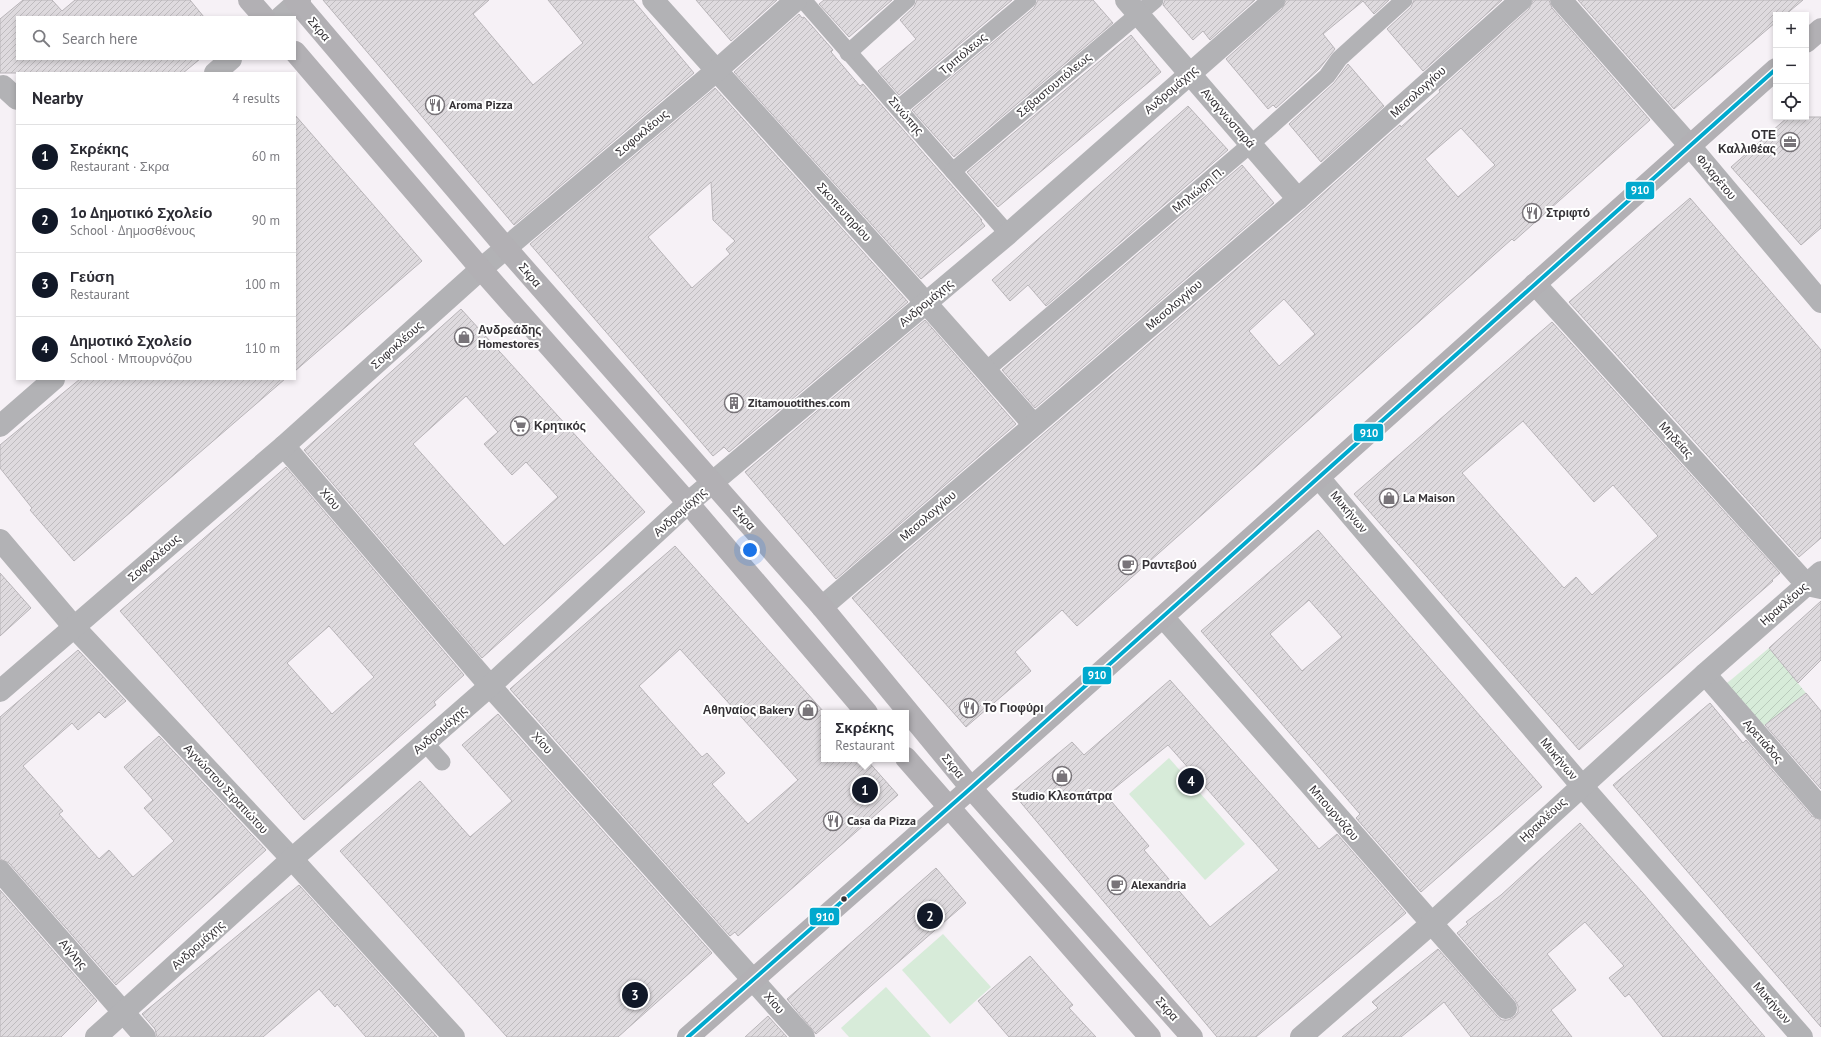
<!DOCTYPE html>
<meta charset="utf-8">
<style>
body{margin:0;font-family:"PT Sans",sans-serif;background:#f7f7f7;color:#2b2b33}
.controls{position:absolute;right:12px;top:12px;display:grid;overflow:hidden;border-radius:0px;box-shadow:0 2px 6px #0003}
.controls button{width:36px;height:36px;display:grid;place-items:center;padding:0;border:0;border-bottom:1px solid #e1e1e2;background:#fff;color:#2b2b33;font:20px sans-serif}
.you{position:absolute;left:750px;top:550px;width:14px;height:14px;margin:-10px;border:3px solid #fff;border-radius:50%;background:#1a73e8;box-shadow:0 0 0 6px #1a73e833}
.badge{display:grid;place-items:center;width:26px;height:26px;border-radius:50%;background:#111827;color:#fff;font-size:13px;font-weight:700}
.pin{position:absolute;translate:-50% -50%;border:2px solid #fff;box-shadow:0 1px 4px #0006}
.popup{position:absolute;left:821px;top:710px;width:88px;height:52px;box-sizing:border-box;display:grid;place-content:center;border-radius:0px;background:#fff;filter:drop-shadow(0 1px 3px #0005);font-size:13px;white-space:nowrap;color:#7c7c81}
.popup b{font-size:15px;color:#2b2b33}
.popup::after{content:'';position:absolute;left:50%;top:100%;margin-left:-8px;border:8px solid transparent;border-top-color:#fff}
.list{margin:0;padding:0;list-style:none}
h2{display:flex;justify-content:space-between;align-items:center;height:52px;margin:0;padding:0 16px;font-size:17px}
h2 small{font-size:13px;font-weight:400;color:#7c7c81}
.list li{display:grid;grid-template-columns:26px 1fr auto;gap:12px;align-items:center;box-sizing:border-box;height:64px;padding:0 16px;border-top:1px solid #e1e1e2}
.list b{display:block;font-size:15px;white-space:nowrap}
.list p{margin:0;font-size:13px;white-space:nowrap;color:#7c7c81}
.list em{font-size:13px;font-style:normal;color:#7c7c81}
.icon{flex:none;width:22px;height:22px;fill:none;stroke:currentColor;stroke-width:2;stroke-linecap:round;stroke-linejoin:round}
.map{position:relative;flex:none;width:1821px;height:1037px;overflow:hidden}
.search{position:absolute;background:#fff;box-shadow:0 2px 6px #0003;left:16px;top:16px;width:280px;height:44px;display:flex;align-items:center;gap:10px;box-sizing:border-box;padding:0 14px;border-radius:0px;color:#7c7c81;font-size:15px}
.panel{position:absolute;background:#fff;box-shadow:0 2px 6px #0003;left:16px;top:72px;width:280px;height:308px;border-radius:0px}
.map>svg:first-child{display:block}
.garden{fill:url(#garden-furrows)}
.pitch{fill:#d7ebd9}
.building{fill:url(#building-hatch);stroke:#b8b4b8;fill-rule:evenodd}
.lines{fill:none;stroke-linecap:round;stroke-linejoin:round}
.lane{stroke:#b2b2b5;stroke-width:17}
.street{stroke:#b2b2b5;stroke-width:22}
.secondary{stroke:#b2b0b4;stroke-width:22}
.bus-1-casing{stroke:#fff;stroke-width:7}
.bus-1{stroke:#00a9ce;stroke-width:4}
.bus-dot{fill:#343135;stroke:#fff;stroke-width:1.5}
.labels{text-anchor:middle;stroke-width:4;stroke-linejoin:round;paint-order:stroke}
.street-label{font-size:12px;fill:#343135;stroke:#fff}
.poi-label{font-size:12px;font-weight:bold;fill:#343135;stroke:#fff;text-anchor:start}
.line-badge{stroke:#fff;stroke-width:1.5}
.badge-label{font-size:11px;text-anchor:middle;font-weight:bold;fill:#fff}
</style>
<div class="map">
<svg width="1821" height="1037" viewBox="0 0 1821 1037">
<defs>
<pattern id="garden-furrows" width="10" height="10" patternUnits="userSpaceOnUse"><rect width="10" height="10" fill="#d7ebd9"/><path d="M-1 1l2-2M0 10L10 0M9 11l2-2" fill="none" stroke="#b9cabb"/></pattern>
<pattern id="building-hatch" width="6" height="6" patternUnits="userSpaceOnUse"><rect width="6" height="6" fill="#dedade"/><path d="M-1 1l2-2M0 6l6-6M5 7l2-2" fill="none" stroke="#bfbcbf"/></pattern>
</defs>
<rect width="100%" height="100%" fill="#f6f1f6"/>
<path class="garden" d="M 1769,648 L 1806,693 L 1762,727 L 1726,684 Z"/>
<g class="pitch">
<path d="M 1169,758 L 1245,844 L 1205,880 L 1129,794 Z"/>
<path d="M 943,934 L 991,987 L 950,1024 L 902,970 Z"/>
<path d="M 886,987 L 931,1037 L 849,1037 L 841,1028 Z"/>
</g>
<g class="building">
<path d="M 23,0 L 52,0 L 62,11 L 75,0 L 190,0 L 204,17 L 17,17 L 17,59 L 200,59 L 183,73 L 0,73 L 0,19 Z"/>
<path d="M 323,0 L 489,0 L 473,14 L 533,85 L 583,43 L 548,0 L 633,0 L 694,73 L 514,225 Z"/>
<path d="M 696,0 L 777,0 L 731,41 Z"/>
<path d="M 824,0 L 892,0 L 849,37 L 819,4 Z"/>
<path d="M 917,0 L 1012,0 L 899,95 L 878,71 L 916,39 L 900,20 L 914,7 Z"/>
<path d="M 1038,0 L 1093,0 L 1113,23 L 954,157 L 912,110 L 1034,8 Z"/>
<path d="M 1165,0 L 1255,0 L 1210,40 L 1203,31 L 1193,40 L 1163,5 Z"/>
<path d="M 1286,0 L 1389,0 L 1374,14 L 1363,1 L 1323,34 L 1335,49 L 1319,69 L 1276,108 L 1273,105 L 1268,109 L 1226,59 L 1282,9 Z"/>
<path d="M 1414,0 L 1502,0 L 1423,71 L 1387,29 L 1411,7 Z"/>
<path d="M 1533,0 L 1549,0 L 1552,8 L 1650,120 L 1514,241 L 1512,239 L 1077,626 L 1062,610 L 1015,652 L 1031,671 L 966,727 L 852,598 L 1291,222 L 1400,125 L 1401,127 L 1440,92 L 1439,90 L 1529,9 ZM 1461,128 L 1495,165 L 1458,197 L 1425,159 ZM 1284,299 L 1315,334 L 1279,366 L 1249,331 Z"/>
<path d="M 1578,0 L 1803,0 L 1785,15 L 1776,15 L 1776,22 L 1674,109 Z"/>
<path d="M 799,14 L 802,18 L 804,17 L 833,50 L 831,52 L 860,86 L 863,84 L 982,220 L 981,221 L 985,226 L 921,279 L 734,72 Z"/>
<path d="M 1131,35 L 1161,72 L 998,207 L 967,172 Z"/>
<path d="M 1348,64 L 1384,106 L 1321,162 L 1289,124 L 1334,83 Z"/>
<path d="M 715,88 L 908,302 L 729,452 L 724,447 L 713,456 L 530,244 ZM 711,182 L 713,220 L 735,241 L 726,249 L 730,254 L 692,288 L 648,237 Z"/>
<path d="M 1188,106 L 1228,150 L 1046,306 L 1028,285 L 1010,301 L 992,280 Z"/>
<path d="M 295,115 L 422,261 L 295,371 Z"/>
<path d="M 1788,117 L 1821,117 L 1821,228 L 1801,245 L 1731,167 Z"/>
<path d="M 1242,165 L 1274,203 L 1035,408 L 1002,370 Z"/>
<path d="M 1690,198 L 1821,350 L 1821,538 L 1799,557 L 1569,302 Z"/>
<path d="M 461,309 L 645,512 L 482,658 L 304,450 ZM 466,396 L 498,432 L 484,444 L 512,475 L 526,462 L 558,497 L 504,546 L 413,444 Z"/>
<path d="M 925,320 L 1016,424 L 836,579 L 745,472 Z"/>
<path d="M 1552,322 L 1780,573 L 1772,580 L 1773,581 L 1579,750 L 1354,494 ZM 1523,421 L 1594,502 L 1613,485 L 1658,536 L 1592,595 L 1576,577 L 1564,588 L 1462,473 Z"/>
<path d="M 80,379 L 285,379 L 74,561 L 30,510 L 32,508 L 0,468 L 0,445 Z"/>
<path d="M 286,467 L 464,675 L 434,702 L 436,705 L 304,820 L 120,611 ZM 329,626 L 374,677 L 332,714 L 287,663 Z"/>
<path d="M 1318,530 L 1542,787 L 1421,892 L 1356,818 L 1360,814 L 1201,631 ZM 1309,600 L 1342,637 L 1302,671 L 1270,634 Z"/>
<path d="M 675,546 L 824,712 L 824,759 L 866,759 L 898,795 L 738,936 L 735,932 L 730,936 L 510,689 ZM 680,649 L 798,780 L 748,824 L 712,784 L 725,773 L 707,753 L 702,757 L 639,686 Z"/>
<path d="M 0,573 L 31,608 L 0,636 Z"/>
<path d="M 1821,601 L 1821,660 L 1798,683 L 1769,648 Z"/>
<path d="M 78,650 L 126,701 L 105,718 L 99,712 L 78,730 L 72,723 L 23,766 L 63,811 L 59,814 L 99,859 L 109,850 L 133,877 L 174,841 L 144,808 L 153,800 L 124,767 L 159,736 L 266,850 L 116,985 L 9,863 L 0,859 L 0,717 Z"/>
<path d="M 1170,680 L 1319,849 L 1337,834 L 1406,913 L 1256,1037 L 1217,1037 L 1012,792 L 1072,742 L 1084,755 ZM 1168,745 L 1279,870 L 1210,927 L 1144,850 L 1149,846 L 1106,795 Z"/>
<path d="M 1806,693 L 1821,711 L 1821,789 L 1765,725 Z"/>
<path d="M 1710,703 L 1743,743 L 1746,740 L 1812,816 L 1821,820 L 1821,1027 L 1613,785 Z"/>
<path d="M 498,714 L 712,953 L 618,1037 L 507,1037 L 340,851 L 420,781 L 470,837 L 512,801 L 462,745 Z"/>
<path d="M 1580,823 L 1642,892 L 1765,1037 L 1663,1037 L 1629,994 L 1625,997 L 1609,978 L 1624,966 L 1585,922 L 1547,954 L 1576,990 L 1551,1010 L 1572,1037 L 1471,1037 L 1444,1002 L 1401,1037 L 1342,1037 L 1378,1008 L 1372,1002 L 1438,949 L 1497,1016 L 1502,1020 L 1508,1020 L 1514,1017 L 1518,1012 L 1518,1006 L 1515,1000 L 1457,933 L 1468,924 L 1466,922 L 1501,895 Z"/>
<path d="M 936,868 L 966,903 L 816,1034 L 787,999 Z"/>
<path d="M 299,885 L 437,1037 L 366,1037 L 337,1004 L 335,1007 L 319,989 L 263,1037 L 157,1037 L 155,1029 L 142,1014 Z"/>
<path d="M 0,890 L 97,1001 L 61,1037 L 0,1037 Z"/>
<path d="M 1030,956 L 1073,1005 L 1069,1008 L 1096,1037 L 1009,1037 L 978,1001 Z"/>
<path d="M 768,1016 L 787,1037 L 745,1037 Z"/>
</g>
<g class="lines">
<g class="lane">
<path d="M 803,0 L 1008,234"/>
<path d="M 848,53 L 907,0"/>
<path d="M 899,108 L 1028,0"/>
<path d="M 953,171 L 1155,0"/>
<path d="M 985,371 L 1251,144 L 1327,76 L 1339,59 L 1404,0"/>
<path d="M 425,743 L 442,762"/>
</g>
<g class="street">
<path d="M 653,0 L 926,303 L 1034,425"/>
<path d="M 1126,0 L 1298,199"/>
<path d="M 1561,0 L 1690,146 L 1821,302"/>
<path d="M 281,17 L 300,0"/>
<path d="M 215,73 L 231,59"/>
<path d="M 0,87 L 3,86 L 17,99"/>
<path d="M 1535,284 L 1807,585 L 1821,588"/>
<path d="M 0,426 L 54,379"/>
<path d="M 284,446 L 490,686 L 804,1037"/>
<path d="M 1319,478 L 1581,785 L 1802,1037"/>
<path d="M 0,540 L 74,627 L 292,859 L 454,1037"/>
<path d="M 822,607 L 1298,199 L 1521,0"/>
<path d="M 1163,617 L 1506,1008"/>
<path d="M 1705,674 L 1821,808"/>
<path d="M 0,691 L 284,446 L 481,269 L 716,71 L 796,0"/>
<path d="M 0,871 L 145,1037"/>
<path d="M 96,1037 L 292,859 L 490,686 L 688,503 L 1008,234 L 1274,0"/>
<path d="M 1301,1037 L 1431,924 L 1705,674 L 1821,572"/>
</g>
<g class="secondary">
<path d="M 249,0 L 264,17"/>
<path d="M 295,0 L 506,248 L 822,607 L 971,788 L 1192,1037"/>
<path d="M 1806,42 L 1821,29"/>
<path d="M 295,52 L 481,269 L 688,503 L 867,713"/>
<path d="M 906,758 L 1150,1037"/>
<path d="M 688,1037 L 971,788 L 1776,69"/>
</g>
<defs>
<path id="bus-1" d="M 688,1037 L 971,788 L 1776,69"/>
</defs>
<use href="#bus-1" class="bus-1-casing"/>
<use href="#bus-1" class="bus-1"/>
</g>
<defs>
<symbol id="restaurant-ring" viewBox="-11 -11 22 22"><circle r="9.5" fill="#fff" stroke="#787479" stroke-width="1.5"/><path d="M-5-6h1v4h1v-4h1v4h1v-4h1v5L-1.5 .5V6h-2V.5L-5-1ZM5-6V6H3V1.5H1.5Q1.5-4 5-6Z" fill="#787479"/></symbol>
<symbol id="office-ring" viewBox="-11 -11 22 22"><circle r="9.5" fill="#fff" stroke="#787479" stroke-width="1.5"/><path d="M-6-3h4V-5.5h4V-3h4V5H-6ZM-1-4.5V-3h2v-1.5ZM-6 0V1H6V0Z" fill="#787479"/></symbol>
<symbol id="shop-ring" viewBox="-11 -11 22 22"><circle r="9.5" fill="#fff" stroke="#787479" stroke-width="1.5"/><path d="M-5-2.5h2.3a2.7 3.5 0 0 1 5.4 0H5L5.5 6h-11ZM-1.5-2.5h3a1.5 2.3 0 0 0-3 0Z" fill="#787479"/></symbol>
<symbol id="building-ring" viewBox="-11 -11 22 22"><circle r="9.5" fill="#fff" stroke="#787479" stroke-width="1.5"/><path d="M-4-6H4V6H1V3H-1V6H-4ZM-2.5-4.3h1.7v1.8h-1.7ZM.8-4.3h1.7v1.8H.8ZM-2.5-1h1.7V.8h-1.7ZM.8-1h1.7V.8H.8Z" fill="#787479"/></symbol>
<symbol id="supermarket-ring" viewBox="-11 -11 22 22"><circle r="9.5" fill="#fff" stroke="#787479" stroke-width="1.5"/><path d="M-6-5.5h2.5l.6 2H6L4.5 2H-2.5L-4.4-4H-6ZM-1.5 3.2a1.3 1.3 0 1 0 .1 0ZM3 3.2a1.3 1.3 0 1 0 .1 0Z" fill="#787479"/></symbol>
<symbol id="cafe-ring" viewBox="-11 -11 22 22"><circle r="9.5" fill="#fff" stroke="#787479" stroke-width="1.5"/><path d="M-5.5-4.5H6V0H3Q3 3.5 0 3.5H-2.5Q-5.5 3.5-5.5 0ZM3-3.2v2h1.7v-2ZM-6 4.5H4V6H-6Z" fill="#787479"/></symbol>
</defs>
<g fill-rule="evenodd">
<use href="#restaurant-ring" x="424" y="94" width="22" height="22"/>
<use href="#office-ring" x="1779" y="131" width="22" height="22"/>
<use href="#restaurant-ring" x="1521" y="202" width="22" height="22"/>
<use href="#shop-ring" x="453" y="326" width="22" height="22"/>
<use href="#building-ring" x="723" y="392" width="22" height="22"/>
<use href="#supermarket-ring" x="509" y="415" width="22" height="22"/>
<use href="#shop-ring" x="1378" y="487" width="22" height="22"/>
<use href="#cafe-ring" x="1117" y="554" width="22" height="22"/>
<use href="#restaurant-ring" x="958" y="697" width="22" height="22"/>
<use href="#shop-ring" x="797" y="699" width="22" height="22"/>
<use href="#shop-ring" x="1051" y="765" width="22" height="22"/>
<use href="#restaurant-ring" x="822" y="810" width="22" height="22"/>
<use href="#cafe-ring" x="1106" y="874" width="22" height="22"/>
</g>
<circle class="bus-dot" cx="844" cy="899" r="3.5"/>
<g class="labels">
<g class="street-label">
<text transform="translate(319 29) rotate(50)" y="4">Σκρα</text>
<text transform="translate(963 54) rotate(-40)" y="4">Τριπόλεως</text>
<text transform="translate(1054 85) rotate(-40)" y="4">Σεβαστουπόλεως</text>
<text transform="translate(1171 90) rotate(-41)" y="4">Ανδρομάχης</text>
<text transform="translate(1418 92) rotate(-42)" y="4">Μεσολογγίου</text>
<text transform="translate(906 116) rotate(49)" y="4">Σινώπης</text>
<text transform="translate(1228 118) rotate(49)" y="4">Αναγνωσταρά</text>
<text transform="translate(642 133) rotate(-40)" y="4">Σοφοκλέους</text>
<text transform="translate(1716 177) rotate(50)" y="4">Φιλαρέτου</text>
<text transform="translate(1198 190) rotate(-40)" y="4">Μηλιώρη Π.</text>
<text transform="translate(844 212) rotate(48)" y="4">Σκοπευτηρίου</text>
<text transform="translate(530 275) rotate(49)" y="4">Σκρα</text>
<text transform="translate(926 303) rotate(-40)" y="4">Ανδρομάχης</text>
<text transform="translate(1174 305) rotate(-41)" y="4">Μεσολογγίου</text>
<text transform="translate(397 345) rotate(-42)" y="4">Σοφοκλέους</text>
<text transform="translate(1676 440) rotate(48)" y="4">Μηδείας</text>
<text transform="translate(330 499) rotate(49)" y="4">Χίου</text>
<text transform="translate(680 512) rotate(-42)" y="4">Ανδρομάχης</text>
<text transform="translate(1349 512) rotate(50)" y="4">Μυκήνων</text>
<text transform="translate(928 516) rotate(-41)" y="4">Μεσολογγίου</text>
<text transform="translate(744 518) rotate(49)" y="4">Σκρα</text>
<text transform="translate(154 558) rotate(-41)" y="4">Σοφοκλέους</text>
<text transform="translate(1784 604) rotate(-41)" y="4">Ηρακλέους</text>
<text transform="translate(440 730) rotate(-41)" y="4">Ανδρομάχης</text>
<text transform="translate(1763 741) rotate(49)" y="4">Αρετιάδος</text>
<text transform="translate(542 743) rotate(48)" y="4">Χίου</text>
<text transform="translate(1559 759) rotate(50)" y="4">Μυκήνων</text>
<text transform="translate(953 766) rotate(51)" y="4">Σκρα</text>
<text transform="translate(226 789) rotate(47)" y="4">Αγνώστου Στρατιώτου</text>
<text transform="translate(1334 813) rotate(49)" y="4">Μπουρνόζου</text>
<text transform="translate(1543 820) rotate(-43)" y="4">Ηρακλέους</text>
<text transform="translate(198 945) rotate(-42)" y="4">Ανδρομάχης</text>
<text transform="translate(73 954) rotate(49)" y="4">Αίγλης</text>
<text transform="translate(774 1003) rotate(49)" y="4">Χίου</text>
<text transform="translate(1772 1003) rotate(49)" y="4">Μυκήνων</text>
<text transform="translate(1167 1009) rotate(48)" y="4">Σκρα</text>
</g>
<g class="poi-label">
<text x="449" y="109">Aroma Pizza</text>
<text x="1776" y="139" text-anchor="end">ΟΤΕ<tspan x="1776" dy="14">Καλλιθέας</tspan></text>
<text x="1546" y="217">Στριφτό</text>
<text x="478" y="334">Ανδρεάδης<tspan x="478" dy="14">Homestores</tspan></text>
<text x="748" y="407">Zitamouotithes.com</text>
<text x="534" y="430">Κρητικός</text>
<text x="1403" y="502">La Maison</text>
<text x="1142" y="569">Ραντεβού</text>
<text x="983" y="712">Το Γιοφύρι</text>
<text x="794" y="714" text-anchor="end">Αθηναίος Bakery</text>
<text x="1062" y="800" text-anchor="middle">Studio Κλεοπάτρα</text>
<text x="847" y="825">Casa da Pizza</text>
<text x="1131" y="889">Alexandria</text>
</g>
</g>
<g class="line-badge">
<rect x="1625" y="181" width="30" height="19" rx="4" fill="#00a9ce"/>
<rect x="1353" y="423" width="31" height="19" rx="4" fill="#00a9ce"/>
<rect x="1082" y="666" width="30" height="19" rx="4" fill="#00a9ce"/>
<rect x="809" y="907" width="31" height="19" rx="4" fill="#00a9ce"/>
</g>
<g class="badge-label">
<text x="1640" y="194">910</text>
<text x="1369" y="437">910</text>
<text x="1097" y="679">910</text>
<text x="825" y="921">910</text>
</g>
</svg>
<div class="controls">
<button>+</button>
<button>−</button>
<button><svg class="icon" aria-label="locate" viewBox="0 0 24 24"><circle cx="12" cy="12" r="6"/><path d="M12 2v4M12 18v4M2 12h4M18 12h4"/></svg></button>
</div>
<div class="you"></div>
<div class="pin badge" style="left:865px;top:790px">1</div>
<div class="popup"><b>Σκρέκης</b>Restaurant</div>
<div class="pin badge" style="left:930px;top:916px">2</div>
<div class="pin badge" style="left:635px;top:995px">3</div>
<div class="pin badge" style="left:1191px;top:781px">4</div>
<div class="search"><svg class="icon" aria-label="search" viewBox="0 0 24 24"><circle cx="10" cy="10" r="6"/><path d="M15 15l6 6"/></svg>Search here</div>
<section class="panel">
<h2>Nearby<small>4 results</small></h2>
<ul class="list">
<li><span class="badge">1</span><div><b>Σκρέκης</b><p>Restaurant · Σκρα</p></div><em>60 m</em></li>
<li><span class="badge">2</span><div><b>1o Δημοτικό Σχολείο</b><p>School · Δημοσθένους</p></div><em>90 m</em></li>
<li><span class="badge">3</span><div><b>Γεύση</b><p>Restaurant</p></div><em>100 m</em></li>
<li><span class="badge">4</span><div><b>Δημοτικό Σχολείο</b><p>School · Μπουρνόζου</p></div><em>110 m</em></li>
</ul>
</section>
</div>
